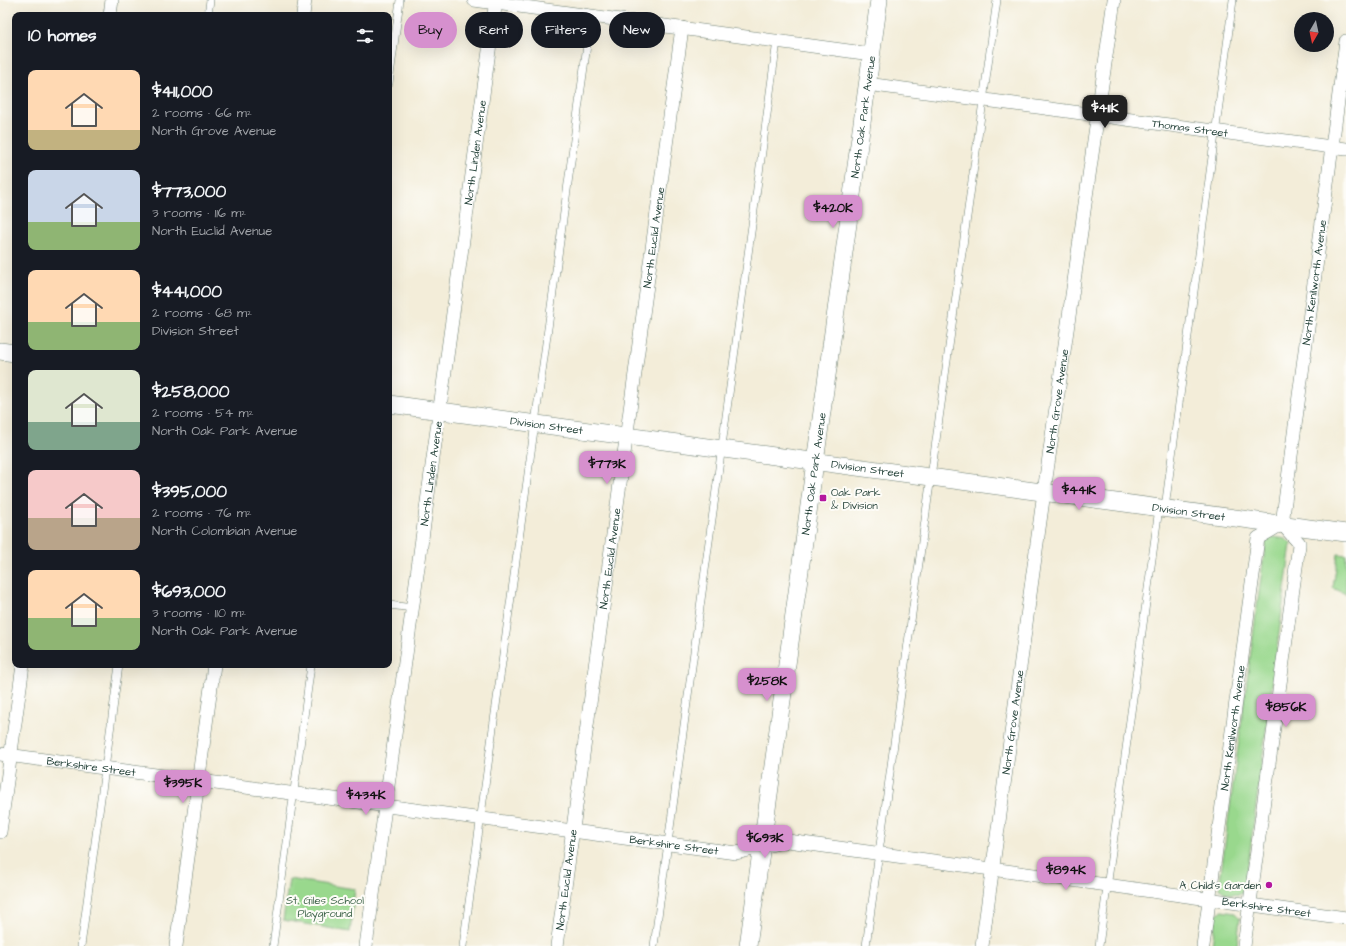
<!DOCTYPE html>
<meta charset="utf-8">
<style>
:root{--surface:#171b24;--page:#20242c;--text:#f1f3f6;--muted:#9ea1a6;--accent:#d690ce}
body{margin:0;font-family:"Architects Daughter",sans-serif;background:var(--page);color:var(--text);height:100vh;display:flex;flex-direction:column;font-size:15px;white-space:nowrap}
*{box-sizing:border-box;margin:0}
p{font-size:13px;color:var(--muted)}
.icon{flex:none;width:22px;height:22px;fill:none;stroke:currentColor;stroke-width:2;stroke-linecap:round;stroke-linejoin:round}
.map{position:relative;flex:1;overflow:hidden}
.sheet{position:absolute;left:12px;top:12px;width:380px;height:656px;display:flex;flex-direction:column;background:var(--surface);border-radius:8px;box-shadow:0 4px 16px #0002}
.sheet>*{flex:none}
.banner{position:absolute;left:404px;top:12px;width:380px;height:36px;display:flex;gap:8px}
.needle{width:26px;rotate:189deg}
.controls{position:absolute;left:1294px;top:12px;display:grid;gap:8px}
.controls a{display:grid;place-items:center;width:40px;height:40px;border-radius:50%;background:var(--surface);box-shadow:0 4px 16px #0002;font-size:20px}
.price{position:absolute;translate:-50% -34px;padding:0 9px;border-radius:8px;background:var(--accent);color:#111;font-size:13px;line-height:26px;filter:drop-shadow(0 1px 2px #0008)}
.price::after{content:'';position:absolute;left:50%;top:24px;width:12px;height:9px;margin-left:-6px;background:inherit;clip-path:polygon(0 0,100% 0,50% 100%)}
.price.active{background:#222;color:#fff}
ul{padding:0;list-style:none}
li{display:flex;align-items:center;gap:12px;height:100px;padding:0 16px}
li span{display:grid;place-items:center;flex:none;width:112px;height:80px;border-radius:8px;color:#555}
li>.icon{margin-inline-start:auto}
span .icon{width:48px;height:48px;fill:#fffc;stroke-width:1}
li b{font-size:17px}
h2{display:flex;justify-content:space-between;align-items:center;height:48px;padding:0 16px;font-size:17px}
.chip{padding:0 14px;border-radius:18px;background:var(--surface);box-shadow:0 4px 16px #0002;font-size:14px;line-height:36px}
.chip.active{background:var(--accent);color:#111}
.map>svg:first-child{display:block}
</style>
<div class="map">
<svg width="1346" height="946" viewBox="0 0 1346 946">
<rect width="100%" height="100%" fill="#fdfcf7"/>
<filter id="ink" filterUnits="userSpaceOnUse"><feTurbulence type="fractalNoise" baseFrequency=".025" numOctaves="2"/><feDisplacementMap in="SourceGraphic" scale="8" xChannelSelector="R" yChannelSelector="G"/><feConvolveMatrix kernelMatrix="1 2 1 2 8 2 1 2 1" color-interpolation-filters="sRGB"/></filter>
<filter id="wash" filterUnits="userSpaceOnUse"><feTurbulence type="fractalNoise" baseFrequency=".012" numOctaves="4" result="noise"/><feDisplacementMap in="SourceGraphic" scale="16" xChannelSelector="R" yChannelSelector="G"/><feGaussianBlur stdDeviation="0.9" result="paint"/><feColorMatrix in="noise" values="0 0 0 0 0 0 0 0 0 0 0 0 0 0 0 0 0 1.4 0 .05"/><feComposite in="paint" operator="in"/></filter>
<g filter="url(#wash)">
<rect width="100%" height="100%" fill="#f3edd9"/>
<path fill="#99d88d" stroke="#5c8a60" d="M1274 537 1286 539 1291 544 1245 888 1243 893C1234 896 1226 895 1219 888L1266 540 1269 538Z
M1338 554 1346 555V594L1333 588Z
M289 879 355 889 350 932 283 920Z
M1222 911 1235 913 1240 918 1237 946H1212L1216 914Z"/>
</g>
<g filter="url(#ink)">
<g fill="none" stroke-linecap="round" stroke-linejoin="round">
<g stroke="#697b6e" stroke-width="8">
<path id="service" d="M208 15 210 0
M389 83 400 0
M1165 508 1233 0
M389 605 413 608
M81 946 119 665
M273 946 311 665
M463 946 591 16
M654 946 777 41
M866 946 997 0
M1099 946 1159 508"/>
</g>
<g stroke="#697b6e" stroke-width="14">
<g id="minor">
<path d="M474 0 871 54"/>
<path d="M110 15 112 0"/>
<path d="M303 15 305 0"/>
<path id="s1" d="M867 84 1346 149"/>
<path id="s2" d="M0 754 736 853 788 841 1346 918"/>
<path d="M0 832 23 665"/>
<path d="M176 946 214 665"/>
<path id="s3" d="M366 946 496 0"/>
<path id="s4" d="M557 946 682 28"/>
<path id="s5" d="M982 946 1044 492 1114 0"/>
<path id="s6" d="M1203 946 1258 538 1282 524"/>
<path id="s7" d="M1244 946 1299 545V543L1282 524 1346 41"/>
</g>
</g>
<g stroke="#697b6e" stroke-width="18">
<g id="tertiary">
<path d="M0 351 15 353"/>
<path id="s8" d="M389 404 1346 533"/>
<path id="s9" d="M748 946 879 0"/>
</g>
</g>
<use href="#service" stroke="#fff" stroke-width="7"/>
<use href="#minor" stroke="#fff" stroke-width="13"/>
<use href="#tertiary" stroke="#fff" stroke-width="17"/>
</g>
</g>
<g fill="#b5179e" stroke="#fdfcf7" stroke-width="1.5">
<rect x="819" y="494" width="8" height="8" rx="2"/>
<circle cx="1269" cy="885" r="4"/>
</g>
<g text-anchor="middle" stroke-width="4" stroke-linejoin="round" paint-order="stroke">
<g font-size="11" fill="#1f3d34" stroke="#fdfcf7">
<text dy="4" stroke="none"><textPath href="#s9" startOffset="837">North Oak Park Avenue</textPath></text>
<text dy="4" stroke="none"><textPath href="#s1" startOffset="326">Thomas Street</textPath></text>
<text dy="4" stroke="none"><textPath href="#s3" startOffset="801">North Linden Avenue</textPath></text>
<text dy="4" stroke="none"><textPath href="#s4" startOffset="715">North Euclid Avenue</textPath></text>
<text dy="4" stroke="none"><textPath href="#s7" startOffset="676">North Kenilworth Avenue</textPath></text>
<text dy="4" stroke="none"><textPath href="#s5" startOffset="550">North Grove Avenue</textPath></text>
<text dy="4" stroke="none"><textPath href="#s8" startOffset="159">Division Street</textPath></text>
<text dy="4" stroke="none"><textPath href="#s8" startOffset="483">Division Street</textPath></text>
<text dy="4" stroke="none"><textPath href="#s3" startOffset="477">North Linden Avenue</textPath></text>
<text dy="4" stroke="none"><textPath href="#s9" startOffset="477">North Oak Park Avenue</textPath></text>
<text dy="4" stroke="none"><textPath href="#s8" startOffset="807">Division Street</textPath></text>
<text dy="4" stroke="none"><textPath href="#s4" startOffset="391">North Euclid Avenue</textPath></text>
<text dy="4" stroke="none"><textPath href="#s5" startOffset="226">North Grove Avenue</textPath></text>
<text dy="4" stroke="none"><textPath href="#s6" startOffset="220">North Kenilworth Avenue</textPath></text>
<text dy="4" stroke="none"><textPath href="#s2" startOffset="92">Berkshire Street</textPath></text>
<text dy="4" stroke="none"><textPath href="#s2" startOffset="680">Berkshire Street</textPath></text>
<text dy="4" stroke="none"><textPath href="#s4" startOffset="67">North Euclid Avenue</textPath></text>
<text dy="4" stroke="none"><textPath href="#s2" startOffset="1279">Berkshire Street</textPath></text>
</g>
<g font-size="11" fill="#1f3d34" stroke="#fdfcf7" text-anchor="start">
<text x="831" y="496">Oak Park<tspan x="831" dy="13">&amp; Division</tspan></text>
<text x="1261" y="889" text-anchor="end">A Child's Garden</text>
</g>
<g font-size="11" fill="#3e644a" stroke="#fdfcf7">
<text x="325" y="904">St. Giles School<tspan x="325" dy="13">Playground</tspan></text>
</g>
</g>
</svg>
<div class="controls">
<a><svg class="needle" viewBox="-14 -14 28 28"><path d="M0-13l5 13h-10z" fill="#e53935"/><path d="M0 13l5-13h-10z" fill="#9ea1a6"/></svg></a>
</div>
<b class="price active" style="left:1105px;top:129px">$411K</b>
<b class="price" style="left:833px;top:229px">$420K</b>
<b class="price" style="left:607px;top:485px">$773K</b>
<b class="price" style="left:1079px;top:511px">$441K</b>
<b class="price" style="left:767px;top:702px">$258K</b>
<b class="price" style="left:1286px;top:728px">$856K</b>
<b class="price" style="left:183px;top:804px">$395K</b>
<b class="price" style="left:366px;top:816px">$434K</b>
<b class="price" style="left:765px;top:859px">$693K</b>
<b class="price" style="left:1066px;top:891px">$894K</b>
<div class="banner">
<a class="chip active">Buy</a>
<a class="chip">Rent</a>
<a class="chip">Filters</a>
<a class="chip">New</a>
</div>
<section class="sheet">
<h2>10 homes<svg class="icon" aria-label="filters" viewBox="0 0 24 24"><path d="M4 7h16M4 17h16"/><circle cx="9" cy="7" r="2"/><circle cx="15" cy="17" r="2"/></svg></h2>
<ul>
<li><span style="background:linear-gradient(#ffd9b3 75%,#c2b280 0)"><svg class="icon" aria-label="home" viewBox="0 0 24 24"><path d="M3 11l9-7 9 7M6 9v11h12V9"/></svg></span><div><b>$411,000</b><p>2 rooms · 66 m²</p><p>North Grove Avenue</p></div></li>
<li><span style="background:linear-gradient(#c9d6e8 65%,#8fb573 0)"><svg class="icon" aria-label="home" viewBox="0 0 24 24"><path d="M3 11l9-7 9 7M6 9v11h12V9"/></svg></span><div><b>$773,000</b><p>3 rooms · 116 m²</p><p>North Euclid Avenue</p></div></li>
<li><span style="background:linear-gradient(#ffd9b3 65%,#8fb573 0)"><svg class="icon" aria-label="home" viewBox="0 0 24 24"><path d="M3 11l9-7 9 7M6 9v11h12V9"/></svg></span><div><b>$441,000</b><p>2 rooms · 68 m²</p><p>Division Street</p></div></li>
<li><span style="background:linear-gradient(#dfe7d0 65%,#7fa58c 0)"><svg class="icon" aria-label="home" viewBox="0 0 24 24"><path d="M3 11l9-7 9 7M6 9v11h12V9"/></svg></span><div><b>$258,000</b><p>2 rooms · 54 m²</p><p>North Oak Park Avenue</p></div></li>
<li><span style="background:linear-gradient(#f6c9c9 60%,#b9a48a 0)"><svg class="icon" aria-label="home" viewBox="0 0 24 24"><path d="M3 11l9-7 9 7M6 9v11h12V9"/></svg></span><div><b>$395,000</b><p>2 rooms · 76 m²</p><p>North Colombian Avenue</p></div></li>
<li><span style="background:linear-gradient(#ffd9b3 60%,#8fb573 0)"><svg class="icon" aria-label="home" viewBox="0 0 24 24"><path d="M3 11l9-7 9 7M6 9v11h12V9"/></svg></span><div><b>$693,000</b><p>3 rooms · 110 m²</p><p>North Oak Park Avenue</p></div></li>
</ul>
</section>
</div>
